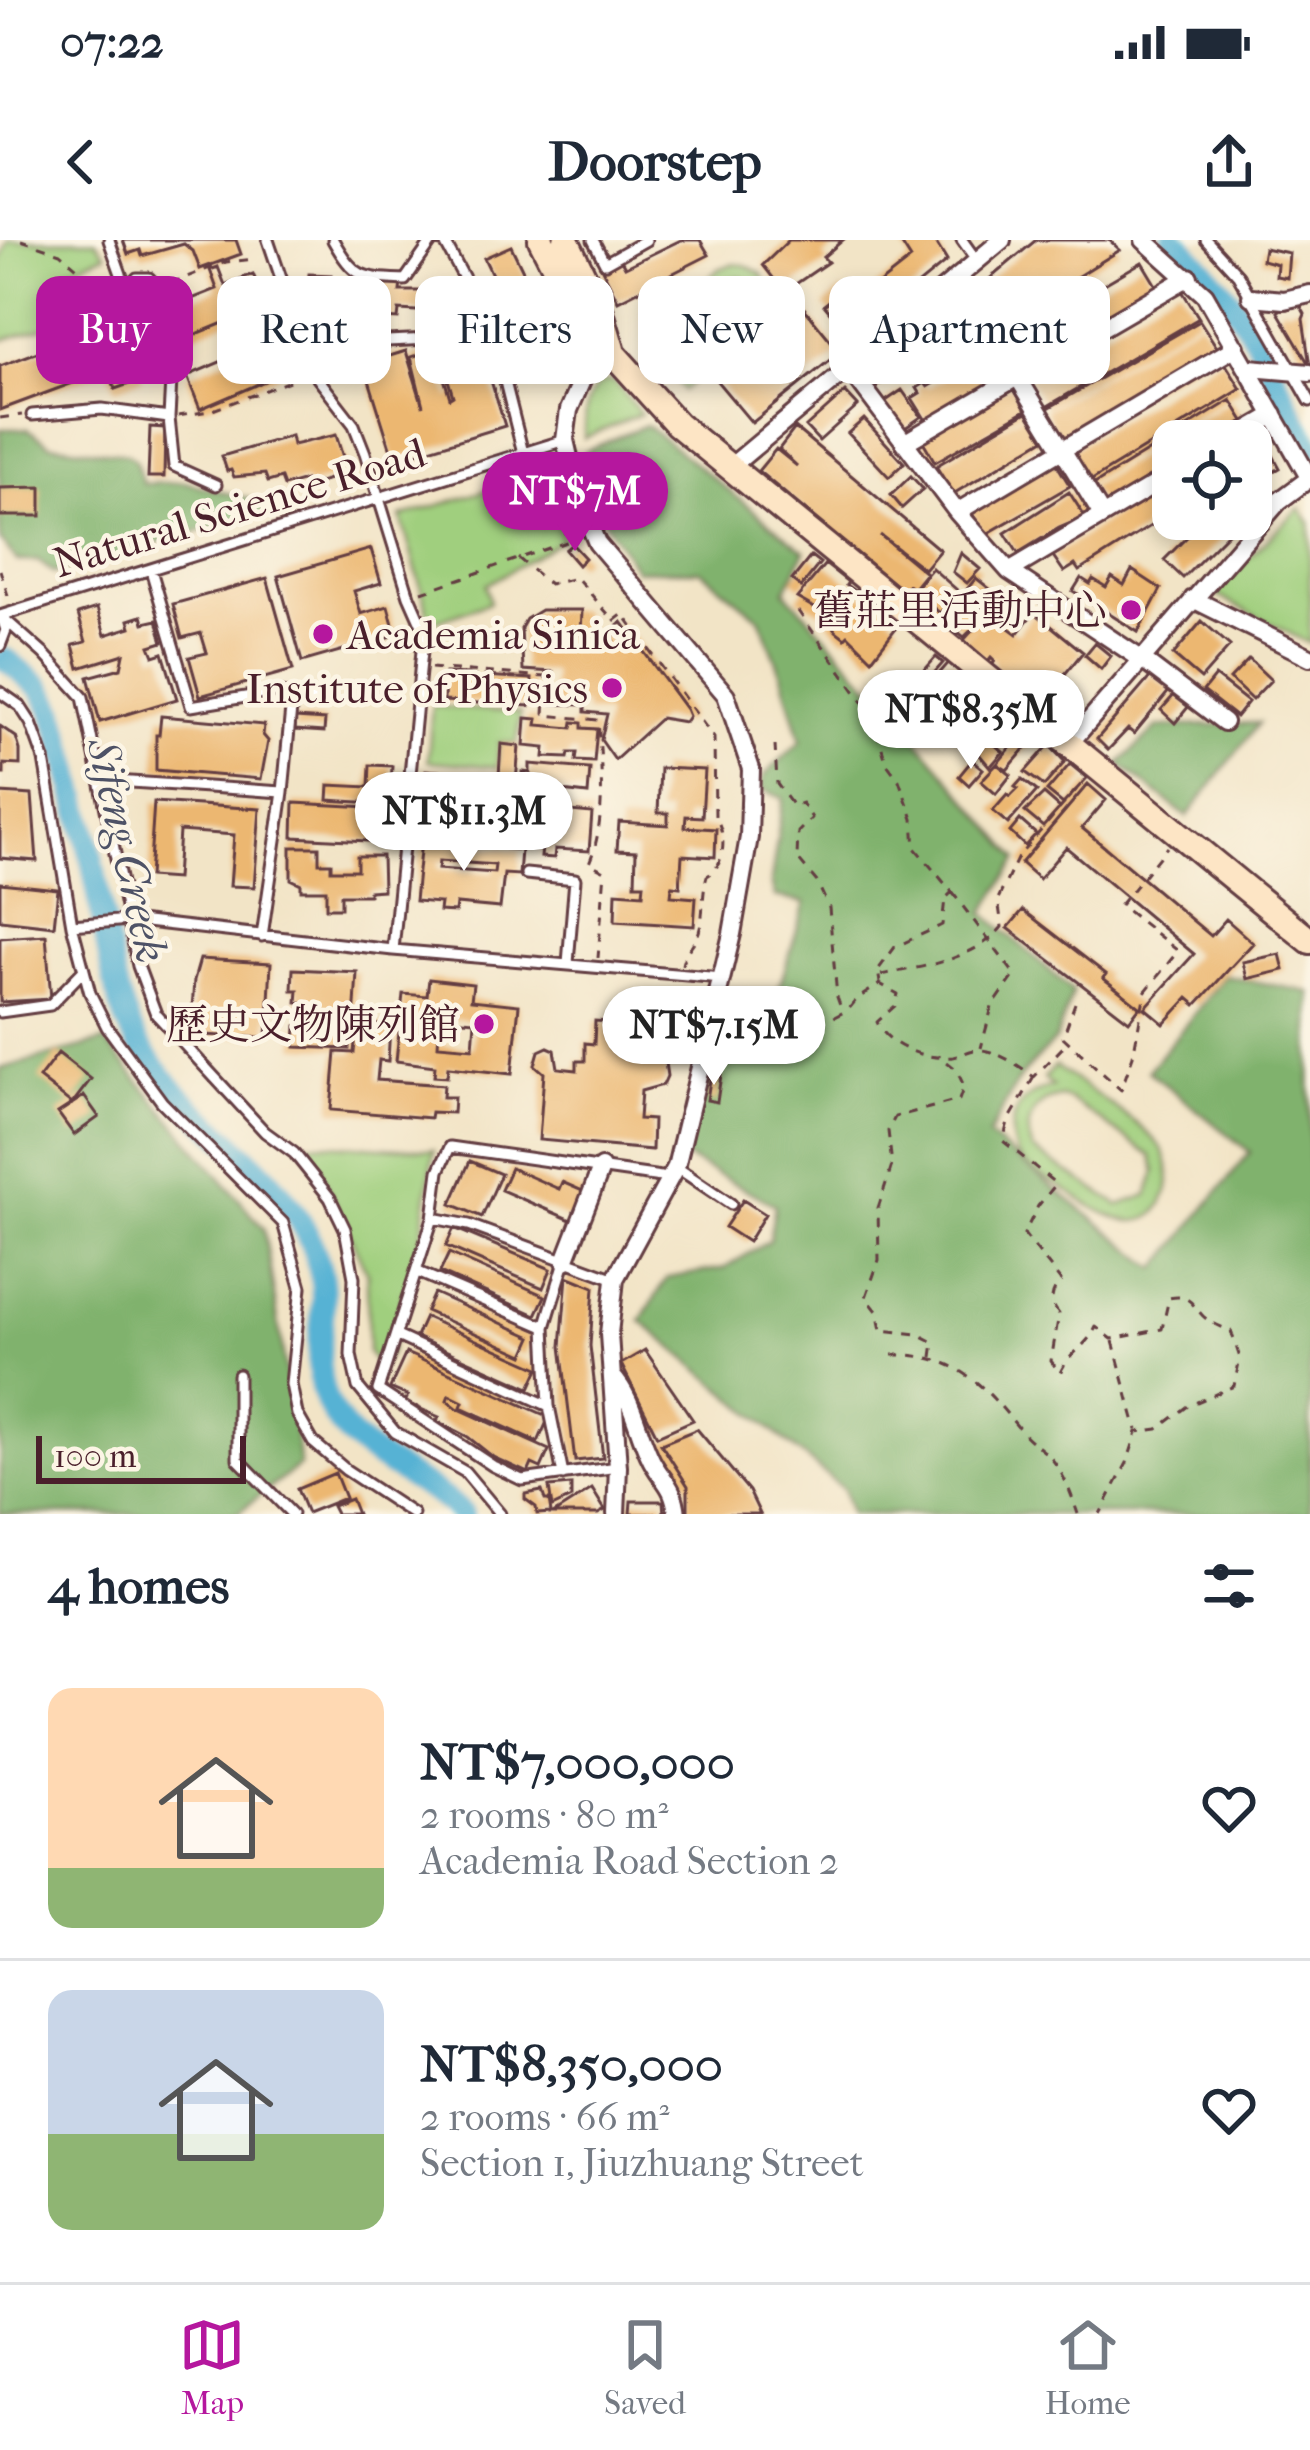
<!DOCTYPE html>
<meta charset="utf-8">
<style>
:root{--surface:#fff;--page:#f2f2f3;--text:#1f2937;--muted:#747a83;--line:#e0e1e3;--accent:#b5179e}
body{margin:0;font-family:"IM FELL French Canon","Noto Serif TC",serif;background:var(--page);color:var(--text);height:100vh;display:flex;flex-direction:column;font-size:45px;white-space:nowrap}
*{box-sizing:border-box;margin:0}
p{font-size:39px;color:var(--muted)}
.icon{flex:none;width:66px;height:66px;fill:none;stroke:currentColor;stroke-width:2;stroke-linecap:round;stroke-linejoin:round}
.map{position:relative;height:1274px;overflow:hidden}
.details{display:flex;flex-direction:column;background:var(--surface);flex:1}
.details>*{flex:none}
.top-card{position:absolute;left:36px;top:36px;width:1239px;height:108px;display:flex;gap:24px}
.tools{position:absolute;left:1152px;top:180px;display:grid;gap:24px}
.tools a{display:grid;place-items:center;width:120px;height:120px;border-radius:24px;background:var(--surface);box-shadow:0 6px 18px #0003;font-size:60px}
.scale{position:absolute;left:36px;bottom:30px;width:210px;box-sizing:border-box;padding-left:12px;border:6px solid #4a1f2b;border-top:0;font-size:33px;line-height:42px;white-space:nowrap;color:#4a1f2b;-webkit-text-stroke:9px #fcf5e5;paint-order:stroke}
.price{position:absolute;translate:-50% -102px;padding:0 27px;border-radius:42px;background:#fff;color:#222;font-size:39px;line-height:78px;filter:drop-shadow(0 3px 6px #0008)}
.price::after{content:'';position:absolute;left:50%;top:72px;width:36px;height:27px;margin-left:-18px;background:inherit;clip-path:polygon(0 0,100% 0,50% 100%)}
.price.selected{background:var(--accent);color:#fff}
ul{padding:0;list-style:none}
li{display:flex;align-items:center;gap:36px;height:300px;padding:0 48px}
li+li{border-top:3px solid var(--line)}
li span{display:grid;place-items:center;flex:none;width:336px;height:240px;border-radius:24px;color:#555}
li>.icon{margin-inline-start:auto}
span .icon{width:144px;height:144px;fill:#fffc;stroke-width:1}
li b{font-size:51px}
h2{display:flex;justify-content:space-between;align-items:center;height:144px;padding:0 48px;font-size:51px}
.pill{padding:0 42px;border-radius:24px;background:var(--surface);box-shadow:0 6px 18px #0003;font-size:42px;line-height:108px}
.pill.selected{background:var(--accent);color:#fff}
.status{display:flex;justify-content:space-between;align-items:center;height:84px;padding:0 60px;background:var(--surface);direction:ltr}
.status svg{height:33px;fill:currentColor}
header{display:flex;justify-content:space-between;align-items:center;height:156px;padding:0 48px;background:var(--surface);font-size:54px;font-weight:700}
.dock{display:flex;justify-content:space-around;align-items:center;height:168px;border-top:3px solid var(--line);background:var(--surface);font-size:33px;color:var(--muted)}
.dock a{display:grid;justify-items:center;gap:6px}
.dock .selected{color:var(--accent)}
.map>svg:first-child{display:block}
</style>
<div class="status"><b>07:22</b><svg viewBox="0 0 49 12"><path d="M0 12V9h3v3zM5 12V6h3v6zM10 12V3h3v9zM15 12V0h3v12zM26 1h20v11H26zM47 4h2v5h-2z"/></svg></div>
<header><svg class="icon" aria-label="back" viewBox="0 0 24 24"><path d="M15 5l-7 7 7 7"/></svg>Doorstep<svg class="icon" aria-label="share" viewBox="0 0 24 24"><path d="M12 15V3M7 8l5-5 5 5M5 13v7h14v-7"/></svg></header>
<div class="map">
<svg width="1310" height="1274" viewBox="0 0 1310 1274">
<rect width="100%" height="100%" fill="#fcf5e5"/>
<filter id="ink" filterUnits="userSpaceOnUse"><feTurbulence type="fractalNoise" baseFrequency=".00833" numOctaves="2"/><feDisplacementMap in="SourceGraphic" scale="24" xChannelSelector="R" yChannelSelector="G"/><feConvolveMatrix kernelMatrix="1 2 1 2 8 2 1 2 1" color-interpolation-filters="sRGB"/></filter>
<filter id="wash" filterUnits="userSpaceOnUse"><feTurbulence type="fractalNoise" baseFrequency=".004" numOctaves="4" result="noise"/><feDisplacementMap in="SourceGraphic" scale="48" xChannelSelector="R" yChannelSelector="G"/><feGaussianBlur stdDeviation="2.7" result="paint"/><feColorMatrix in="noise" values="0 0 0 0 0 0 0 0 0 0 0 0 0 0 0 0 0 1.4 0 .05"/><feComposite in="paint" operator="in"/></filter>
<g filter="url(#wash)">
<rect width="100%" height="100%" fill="#f2e4c6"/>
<path fill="#a0cf7e" stroke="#757754" stroke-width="3" fill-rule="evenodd" d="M8 0H96L106 14 66 30 55 84 0 101V22Z
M732 24 745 25 762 34 773 60 789 49 799 60 683 150 675 139 685 131 671 124 658 108 661 78 719 29ZM740 37 757 50V70C740 91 708 124 680 115L670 94C678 71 717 40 740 37Z
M727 48 747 72 702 109 682 84Z
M605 141 614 142 641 174 584 198C585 177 584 151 605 141Z
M538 234 563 299 486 345 490 362 431 383 401 277Z
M1300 268 1310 283V404L1212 353Z
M432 466 520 473 517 503 499 502 497 527 428 521Z
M1055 826C1083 847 1137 879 1158 904 1168 916 1171 934 1168 948 1152 1011 1093 968 1063 948 1051 940 1034 933 1024 923 1013 913 1010 894 1013 880 1018 861 1035 851 1053 847L1044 839ZM1061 857 1069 859 1151 916 1156 931 1148 955 1119 965 1033 910C1022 884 1033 861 1061 857Z
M308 903 434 910 418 1020 403 1053 390 1114 379 1128 368 1112 367 1033Z"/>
<path fill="#80b26d" stroke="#65684c" stroke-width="3" d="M646 185 805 311 785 351 887 464 1018 619 984 673 1073 751 1056 799 1020 837 988 896 1157 1029 1250 912 1148 831 1225 736 1310 752V1274H850L843 1249 641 1081 667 1038 725 1028 769 1001 775 965 682 916 724 778 778 752 805 663 775 657 771 642 783 558 761 549 764 536 801 501 782 435 760 378 700 330H636L594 264 585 211Z
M0 189H28L50 204 127 214 135 220 143 244 185 242 268 264 262 273 54 333 38 321H17L0 300Z
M1259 483 1187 577 1119 524 1158 487Z
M105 801 264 989 300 1225 236 1274H0V829Z"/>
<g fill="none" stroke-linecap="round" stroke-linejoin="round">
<path stroke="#56b2d4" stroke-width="24" d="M1174 0C1207 31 1242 71 1263 112 1278 144 1291 175 1310 206
M7 420 41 448 54 472C72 537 90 602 101 668 110 716 114 764 140 807 184 878 266 916 304 989 312 1003 320 1025 322 1040 328 1083 308 1126 329 1166 355 1220 423 1235 462 1274"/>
</g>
<g id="blocks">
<path fill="#ecb771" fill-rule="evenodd" d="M123 0H236L241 14 200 29 193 11 184 4 142 16 140 10 128 14Z
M681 0H700L709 15 618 61 602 29 621 20 625 27Z
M789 0H843L823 17 828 22 784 52 763 25Z
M899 0H934L947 21 852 99 824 65 843 50 856 62 911 19Z
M1036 0H1109L1120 10 1001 84 975 51Z
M511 6 551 89 524 101 484 18Z
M1264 8 1289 13 1287 38 1276 36 1277 24 1262 20Z
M1142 22 1157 47 927 182 912 158 920 153 917 148 925 143 928 147Z
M218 27 225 45 253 34 266 66 253 71 279 135 200 169 187 136 246 111 233 79 187 98 174 66 217 49 210 30Z
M309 34 331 35 330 45 369 48V40L401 42 400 51H456L453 87 433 85 434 72 399 70 398 79 366 77 367 65 329 62 328 74 306 73Z
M1179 46 1199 78 1046 167 1028 139Z
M969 62 976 70 955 88 958 91 951 97 955 103 915 136 902 120Z
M116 65 143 139 115 149 108 130 0 170V126L97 90 91 74Z
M1300 65 1305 74 1303 79 1310 126 1278 72 1284 66 1287 69Z
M804 68 840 112 752 183 716 140Z
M1200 81 1218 109 1061 201 1045 170Z
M475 89 505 186 394 220 364 124 406 111 423 166 411 117 435 109 450 158 453 156 436 101Z
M1222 118 1241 149 1087 243 1068 212Z
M885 119 896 133 874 149 863 135Z
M1011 144 1026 170 935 222 920 196Z
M902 150 921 177 902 190 883 163Z
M845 152 858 166 819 201 806 187Z
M1231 160 1244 181 1211 201H1173V225L1103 268 1090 247Z
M1027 172 1044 199 953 254 936 226Z
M864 179 904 223 889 237 848 193Z
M150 187 165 188 164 237H148Z
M795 188 940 310 924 329 880 295 926 333 913 349 908 345 903 351 758 231 776 209 797 226 779 209Z
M336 195 348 233 307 246 305 240 284 246 281 238 268 242 265 234 234 237 231 230 227 231 222 216 291 196 293 205Z
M1263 197 1280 228 1273 232 1255 201Z
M1054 220 1070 246 985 295 970 270Z
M911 236 923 249 902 268 891 255Z
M1173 239V272L1079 331 1075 325 1064 332 1053 316Z
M41 247V276H0V248Z
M1069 252 1085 277 1059 288 1018 313 1005 293Z
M1205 279H1226L1234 287 1183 338 1164 320Z
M572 304 585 318 578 325 565 310Z
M371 309 381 343 354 351 361 374 388 366 396 395 302 422 278 336Z
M961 313 980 329 967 343 953 332Z
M811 316 820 323 801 347 792 340Z
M825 324 848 342 846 345 863 357 866 354 899 384 872 419 848 395 845 398 836 391 829 382 832 378 797 358Z
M932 328 958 351 940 373 931 366 928 370 910 354Z
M1132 330 1161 349 1138 392 1073 351 1081 338 1090 344 1093 339 1106 347 1112 337 1124 345Z
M267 338 293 430 200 456 189 417 207 413 201 393 182 398 173 364Z
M976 338 995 353 982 368 1017 394 1034 372 1083 412 1060 440 1074 451 1054 475 992 425 995 421 991 417 988 421 964 400 980 382 964 397 958 392 962 388 943 372 954 359 974 375 980 367 963 354Z
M1009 353 1018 361 1005 376 996 368Z
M97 368 105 395 131 387 129 380 142 376 144 383 157 380 163 402 150 406 154 416 163 413 177 459 100 482 88 437 121 428 124 414 79 428 73 405 86 402 78 374Z
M541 370H582L581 395 608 396V407H613L614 389 622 382 686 469 689 476 685 482 661 478 615 520 601 500 607 474 585 472V465L552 464 553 432 523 430 521 388 526 379Z
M1202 381 1230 406 1201 439 1173 415Z
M1095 403 1111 416 1101 429 1085 415Z
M936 417 943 423 915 455 908 449Z
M1249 419 1271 440 1252 460 1230 439Z
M951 420 1037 495 1007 530 997 524 1017 500 1011 495 1006 500 1000 494 993 503 1003 512 990 527 973 507 980 499 945 468 940 474 919 457Z
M445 433 468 434 475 436V442L484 443 485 436 532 439 530 466 444 461Z
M1152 435 1170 450 1134 494 1128 489 1108 510 1097 499Z
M1215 436 1248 462 1236 477 1203 451Z
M1175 454 1189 466 1175 483 1161 470Z
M161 476 264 485 263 495 268 501 261 539 156 530V495H159Z
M295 478 325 480 324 492 295 490Z
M526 478 538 479 537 485 572 488 573 482 582 483V488L597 489 594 522 576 521 577 513H569L568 518 544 517 545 508 524 506Z
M0 486 16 497 20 510V525L4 524V534H0Z
M501 504 519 506 514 567 424 560 426 530 499 536Z
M1049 505 1065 522 1044 546 1025 532Z
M972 520 983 529 969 545 959 536Z
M530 524 590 529 588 554 561 551 559 570 592 573 589 611 555 609 554 618 541 617 542 607 518 605 521 568 550 571 552 550 522 545 523 532 530 533Z
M997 524 1011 535 996 554 981 541Z
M1070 524 1087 538 1063 564 1047 551Z
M370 525 392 526 390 564 328 560 329 545 369 547Z
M660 528 705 530 702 577 686 576 685 587 716 589 715 617 682 615 680 647 672 646 671 656 696 658 694 686 615 681 616 652 643 654 644 644H635L636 611 617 610 619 582 668 585V573H658Z
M1022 539 1037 551 1008 584 993 571 1007 555 1010 557 1018 549 1015 547Z
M1088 544 1106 560 1082 588 1211 696 1226 679 1253 703 1196 765 1188 758 1164 784 1145 768 1194 714 1066 607 1039 639 1021 623Z
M0 553 32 555 37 621 0 618Z
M1044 554 1060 568 1043 587 1025 572Z
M154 562 260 569 254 647 230 646 234 595 179 591 176 639 149 637Z
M294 563 388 568 386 602 293 597Z
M1020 580 1036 594 1025 606 1010 592Z
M421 601 521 610 519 635 504 634 500 668 456 664 455 672 439 671 440 663 415 661ZM439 621 495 625 494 633 438 629Z
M291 607H319V623H331V630H357V616H382L383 650 369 651V655H341V668H326V650H301V644L291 639Z
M0 643 58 649 54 686 0 680Z
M1023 670 1106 734 1103 738 1140 767 1129 781 1008 688Z
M46 695 51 759 0 762V698Z
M1280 714 1284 730 1247 739 1243 722Z
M200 719 271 723 267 798 203 795 204 787 191 786 194 740Z
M293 729 357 732 354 782 350 781 349 809 295 807 296 786 308 787 309 764 297 763 298 750H292Z
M429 739 473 744 471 760 519 765 512 834 448 827 447 837 434 836 435 826 396 821 403 754 427 756ZM440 778 475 781 473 808 438 805Z
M632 769 642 770 650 778 680 779 678 803 660 802 659 817 665 823 667 836 663 845 641 851 639 879 653 880 652 910 539 900 544 833 535 825 539 811 548 807 555 810 558 828 577 830V821H585V803L594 804 595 781 609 782 608 792H615L616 780 621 773Z
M357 783 390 786 388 821 379 820 377 840 444 845 443 857H454L453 873 431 872 430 878 331 870 336 812 354 813Z
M58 813 91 839 72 864 39 838Z
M711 833 721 835 717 862 707 860Z
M84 856 99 877 74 895 58 873Z
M470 921 501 934 482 977 451 964Z
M511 928 559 949 562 942 585 952 573 981 501 950Z
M743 960 765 974 748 1002 725 987Z
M454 988 551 1029 543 1048 446 1006Z
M449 1013 545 1056 536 1075 440 1032Z
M567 1036 594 1047 590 1106 603 1218 575 1221 561 1106Z
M434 1053 532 1097 524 1115 426 1071Z
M425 1077 539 1128 530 1148 416 1097Z
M645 1110 693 1180 657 1196 621 1124Z
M406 1113 549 1177 538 1202 461 1167 463 1162 449 1155 447 1160 457 1168 549 1210 541 1228 532 1224 528 1233 493 1217 468 1197 437 1181 439 1177 405 1162 408 1156 390 1148Z
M697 1189 749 1251 760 1274H688V1246L661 1204Z
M335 1233 345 1258 307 1273 297 1249Z
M571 1245V1258L552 1267 549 1247Z
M592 1249 605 1270 598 1274H553Z
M542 1251 545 1260H549L551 1273 537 1274 536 1267 525 1259V1254Z
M351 1259 357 1274H336L332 1266Z
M631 1261H663L664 1274H630Z"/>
</g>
</g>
<g filter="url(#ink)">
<use href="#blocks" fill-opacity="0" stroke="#633d42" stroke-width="3"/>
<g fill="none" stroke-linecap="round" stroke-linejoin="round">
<g stroke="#633d42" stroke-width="15">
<path id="lane" d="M109 0 133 68 151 71 160 63 161 51 149 38H137L127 49
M268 0 313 132 354 185 365 213 409 356 424 390 393 710
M333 0C355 39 362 38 405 40L433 0
M432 0 444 1 492 90 523 213
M593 0 605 23 646 0
M962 0 977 21
M1206 0 1238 35 1310 161
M151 71 172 120 169 178 174 226 216 245
M302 105 430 99 486 80
M32 175 102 169 169 178
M151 330 191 466 276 452 320 461
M0 376 565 200
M1 376 44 414 83 457 138 726 156 774 265 892 294 913 330 958 345 989 354 1038 351 1115 358 1147 395 1192 465 1232 500 1274
M0 406 6 390 3 381
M0 452 20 466 31 483 44 519 72 685 90 753 107 787 162 862 283 983 301 1047 291 1144 297 1174 313 1202 346 1230 413 1274
M100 540 283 552
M526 634 575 639 568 723
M72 685 129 680 393 710 722 738
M262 696 283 552 292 458
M0 772 50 765 83 731
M676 927 731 964
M433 978 378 1150 493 1226 522 1240 618 1227
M418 1032 545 1087
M615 1039 469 985 433 978 439 931 450 907 668 938
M397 1096 549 1166
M238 1135V1219L292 1274
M563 1235 549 1166 545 1087 565 1021"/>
</g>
<g stroke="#633d42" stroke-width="22">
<path id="street" d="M1144 0 1205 55 1310 239
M1251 57 1284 60 1310 54
M613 112 585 133 569 170 565 200 579 260 597 303 726 455 751 529 749 597 732 694 676 927 615 1039 609 1094 618 1227 616 1274
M848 127 957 272 1009 331 1141 419 1224 482
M1250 128 1310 133
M1017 136 1102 275
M1229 201 1274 175
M904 203 1189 37
M728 229 1002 0
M957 272 1236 107
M1009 331 1173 234
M1193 359 1310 417
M1069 504 1279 261 1310 238
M565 1021 601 928
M612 1136C633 1159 636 1187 649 1215 660 1241 674 1242 677 1274"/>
</g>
<g stroke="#633d42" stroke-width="30">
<path id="secondary" d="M541 0 581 78 677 184 1310 701
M566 0 601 72 612 109"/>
</g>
<path stroke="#633d42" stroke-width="3" stroke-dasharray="9 9" stroke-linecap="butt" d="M21 0 60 13 77 28 82 63
M171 43 226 22 255 19
M178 176 210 171 300 137
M0 178 22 175
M518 318 549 344 577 338 614 381 623 374 714 498 715 577C727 593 726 626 707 636 702 653 704 671 700 688 697 703 685 709 682 725
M0 330 10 362
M422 352 569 301 538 220
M798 371 871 473 887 524 899 540 913 579 915 608 952 652 945 659 942 685 895 707 878 730 880 743
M431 428 546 437 544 475 598 480C601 524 607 582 589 623L605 631 598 718
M775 505 777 544 793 566 802 563 812 578 798 592 797 618 817 642 829 668 837 757 842 771
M952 652 1015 735 992 767 981 808
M881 735C921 727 975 720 1002 687L998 659 1018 617 1083 542
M751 753 746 773C758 786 773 788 783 803L848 770 857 759 880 744 898 754 895 766 877 782C888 807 925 820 953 817 965 815 969 808 982 810 999 812 1020 826 1034 837L1068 802
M1075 763 1063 797 1121 850 1133 816 1145 752 1178 711 1120 665 1167 607
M1034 837 1008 882 1003 901 1056 944 1038 966 1024 994 1061 1041C1051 1053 1048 1061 1059 1074L1051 1121 1060 1133C1069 1112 1086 1108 1096 1087L1112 1099 1162 1089 1169 1058C1189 1054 1191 1063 1203 1076 1210 1083 1222 1087 1231 1091L1240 1118 1234 1146 1188 1166 1158 1189 1137 1192 1127 1223 1100 1274
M1113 1101 1137 1190
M892 1115C956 1113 983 1144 1021 1191 1029 1201 1040 1207 1049 1216 1064 1232 1071 1254 1078 1274
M932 1117 934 1102 918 1094 881 1090 877 1071 866 1057 879 1020 878 968 892 925 888 891 895 877 959 860 964 846 956 829 938 815"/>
<use href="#lane" stroke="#fff" stroke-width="9"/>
<use href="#street" stroke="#fff" stroke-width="16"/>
<use href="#secondary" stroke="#fde5c5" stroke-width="24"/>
</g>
</g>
<g fill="#b5179e" stroke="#fcf5e5" stroke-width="4.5">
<circle cx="1131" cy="370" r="12"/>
<circle cx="323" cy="394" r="12"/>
<circle cx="612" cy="448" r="12"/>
<circle cx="484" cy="784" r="12"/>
</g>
<g text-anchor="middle" stroke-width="9" stroke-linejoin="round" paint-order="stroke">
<g font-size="42" fill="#4a1f2b" stroke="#fcf5e5">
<text transform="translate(239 267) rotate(-17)" y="15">Natural Science Road</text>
</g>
<g font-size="42" fill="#4a1f2b" stroke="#fcf5e5" text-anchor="end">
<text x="1107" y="385">舊莊里活動中心</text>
<text x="347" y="409" text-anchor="start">Academia Sinica</text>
<text x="588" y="463">Institute of Physics</text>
<text x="460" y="799">歷史文物陳列館</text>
</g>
<g font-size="45" font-style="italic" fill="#4e5266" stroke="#fcf5e5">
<text transform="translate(128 610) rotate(77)" y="16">Sifeng Creek</text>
</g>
</g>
</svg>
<div class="tools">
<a><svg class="icon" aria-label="locate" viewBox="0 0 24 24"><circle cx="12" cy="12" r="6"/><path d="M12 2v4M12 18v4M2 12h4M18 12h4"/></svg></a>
</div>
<div class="scale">100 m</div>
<b class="price selected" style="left:575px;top:314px">NT$7M</b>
<b class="price" style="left:971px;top:532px">NT$8.35M</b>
<b class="price" style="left:464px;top:634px">NT$11.3M</b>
<b class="price" style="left:714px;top:848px">NT$7.15M</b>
<div class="top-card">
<a class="pill selected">Buy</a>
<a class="pill">Rent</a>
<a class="pill">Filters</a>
<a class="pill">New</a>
<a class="pill">Apartment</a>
</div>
</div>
<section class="details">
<h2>4 homes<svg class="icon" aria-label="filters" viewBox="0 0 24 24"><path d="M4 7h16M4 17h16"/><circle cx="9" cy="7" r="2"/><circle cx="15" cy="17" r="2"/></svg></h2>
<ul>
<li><span style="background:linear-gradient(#ffd9b3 75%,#8fb573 0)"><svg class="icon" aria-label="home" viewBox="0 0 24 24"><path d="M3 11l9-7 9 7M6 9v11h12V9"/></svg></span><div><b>NT$7,000,000</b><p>2 rooms · 80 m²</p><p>Academia Road Section 2</p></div><svg class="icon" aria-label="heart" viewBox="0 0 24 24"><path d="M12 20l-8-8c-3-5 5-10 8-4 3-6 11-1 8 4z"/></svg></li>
<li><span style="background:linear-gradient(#c9d6e8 60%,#8fb573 0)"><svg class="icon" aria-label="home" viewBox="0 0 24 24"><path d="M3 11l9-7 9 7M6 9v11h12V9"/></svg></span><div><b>NT$8,350,000</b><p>2 rooms · 66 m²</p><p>Section 1, Jiuzhuang Street</p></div><svg class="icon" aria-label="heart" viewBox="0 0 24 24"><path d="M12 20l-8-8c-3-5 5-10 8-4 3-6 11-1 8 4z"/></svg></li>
</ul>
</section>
<nav class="dock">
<a class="selected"><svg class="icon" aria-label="map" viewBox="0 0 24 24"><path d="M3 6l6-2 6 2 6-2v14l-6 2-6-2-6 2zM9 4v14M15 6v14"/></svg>Map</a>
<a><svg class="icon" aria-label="saved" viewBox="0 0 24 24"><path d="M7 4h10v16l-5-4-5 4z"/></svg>Saved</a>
<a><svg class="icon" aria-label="home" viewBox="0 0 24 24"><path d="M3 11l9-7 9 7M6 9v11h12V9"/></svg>Home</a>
</nav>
